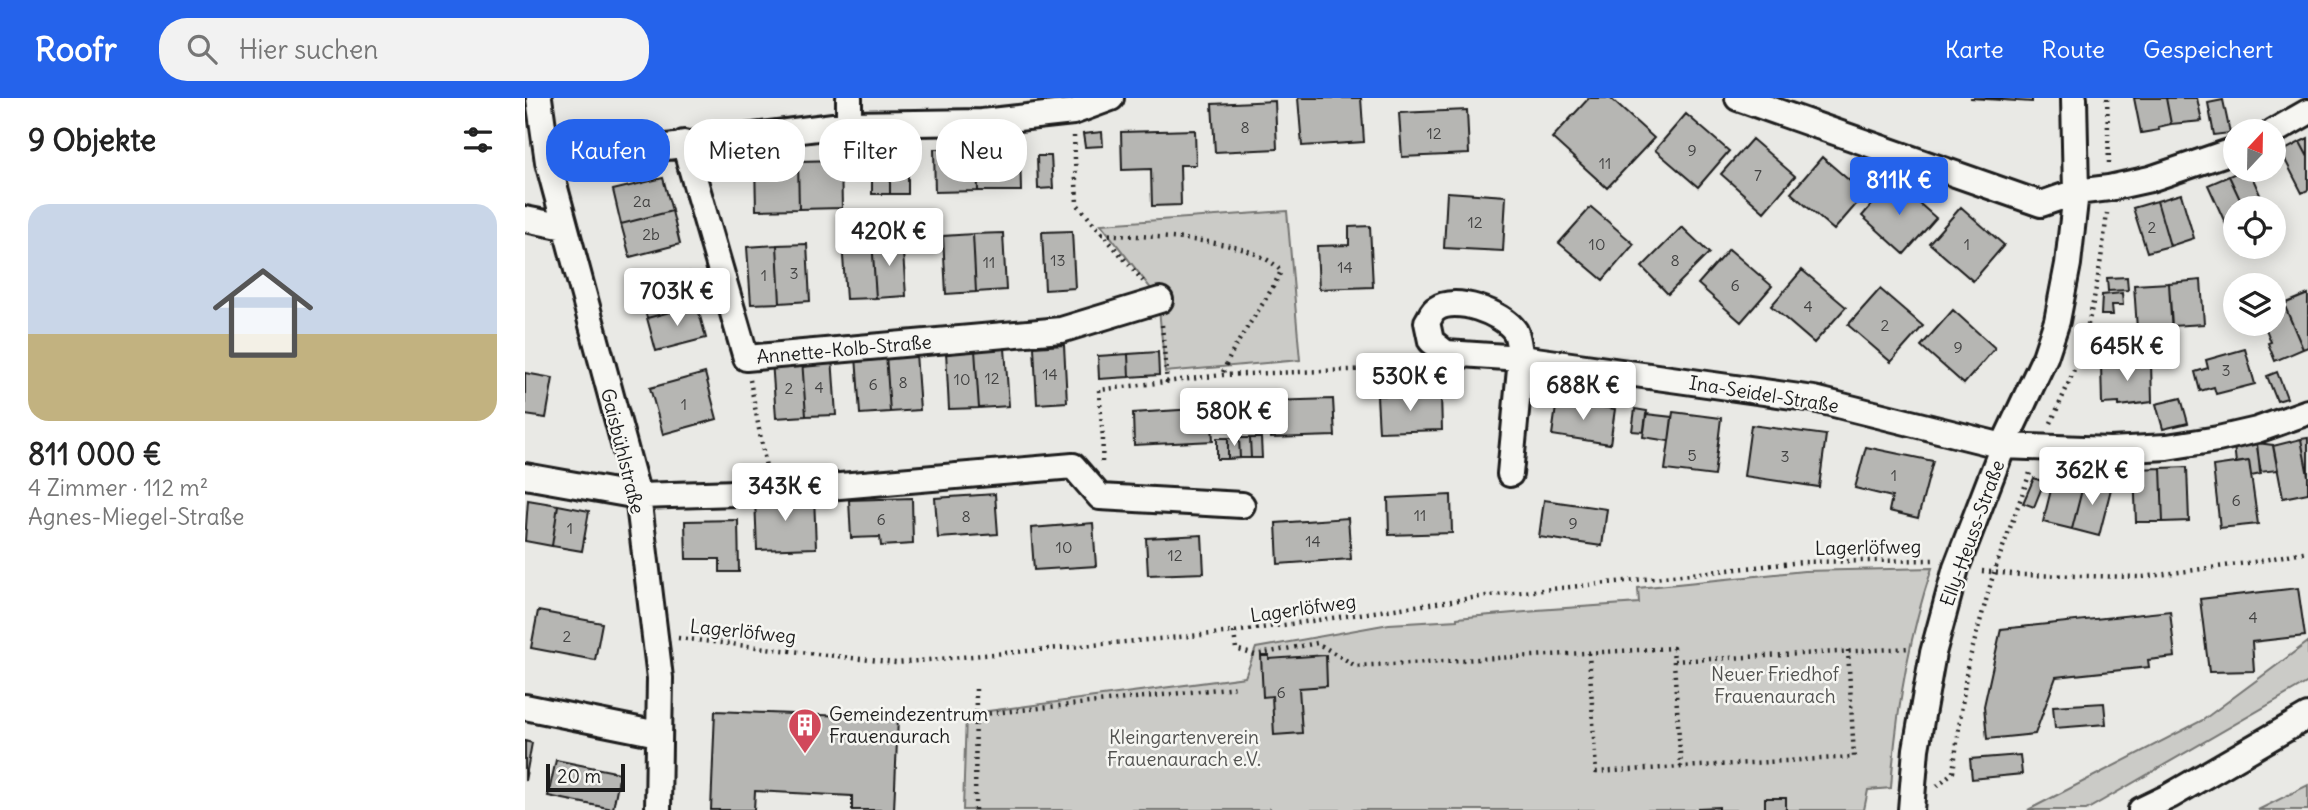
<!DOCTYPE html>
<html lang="de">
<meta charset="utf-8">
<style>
:root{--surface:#fff;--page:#f2f2f2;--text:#222;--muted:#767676;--line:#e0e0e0;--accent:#2563eb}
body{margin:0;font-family:Delius,sans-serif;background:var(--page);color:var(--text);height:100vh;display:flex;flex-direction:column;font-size:26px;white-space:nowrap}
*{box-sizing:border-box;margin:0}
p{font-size:23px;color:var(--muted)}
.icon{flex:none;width:38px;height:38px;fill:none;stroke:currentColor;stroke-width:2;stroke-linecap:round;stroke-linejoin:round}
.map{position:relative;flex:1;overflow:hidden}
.drawer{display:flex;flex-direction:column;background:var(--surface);width:525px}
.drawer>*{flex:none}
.hud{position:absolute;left:21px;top:21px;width:665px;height:63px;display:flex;gap:14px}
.needle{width:46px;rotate:22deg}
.buttons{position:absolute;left:1698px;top:21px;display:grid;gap:14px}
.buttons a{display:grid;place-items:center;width:63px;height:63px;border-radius:50%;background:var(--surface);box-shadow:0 4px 18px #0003;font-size:35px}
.scale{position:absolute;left:21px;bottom:18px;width:79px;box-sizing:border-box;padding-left:7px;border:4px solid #1c1c1c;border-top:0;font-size:19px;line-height:24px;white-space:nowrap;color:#1c1c1c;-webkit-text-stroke:5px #f6f6f2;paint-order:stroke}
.price{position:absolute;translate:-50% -60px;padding:0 16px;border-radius:7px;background:#fff;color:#222;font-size:23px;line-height:46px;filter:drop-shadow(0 2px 4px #0008)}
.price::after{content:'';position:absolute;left:50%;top:42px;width:21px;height:16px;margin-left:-10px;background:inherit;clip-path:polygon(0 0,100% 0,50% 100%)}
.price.active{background:var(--accent);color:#fff}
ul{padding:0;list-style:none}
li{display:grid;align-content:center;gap:14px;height:371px;padding:0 28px}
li+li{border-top:2px solid var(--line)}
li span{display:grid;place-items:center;height:217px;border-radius:21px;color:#555}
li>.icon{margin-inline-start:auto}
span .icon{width:126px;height:126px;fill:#fffc;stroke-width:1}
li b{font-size:30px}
h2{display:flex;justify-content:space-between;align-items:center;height:84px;padding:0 28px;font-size:30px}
.pill{padding:0 24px;border-radius:28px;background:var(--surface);box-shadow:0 4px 18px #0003;font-size:24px;line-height:63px}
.pill.active{background:var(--accent);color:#fff}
header{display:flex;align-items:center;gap:42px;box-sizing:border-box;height:98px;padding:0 35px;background:var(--accent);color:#fff}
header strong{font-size:33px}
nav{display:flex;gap:38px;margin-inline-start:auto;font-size:24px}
.search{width:490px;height:63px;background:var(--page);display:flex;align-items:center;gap:18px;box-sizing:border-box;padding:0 24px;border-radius:28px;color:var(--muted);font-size:26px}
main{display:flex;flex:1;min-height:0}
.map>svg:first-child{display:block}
</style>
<header>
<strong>Roofr</strong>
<div class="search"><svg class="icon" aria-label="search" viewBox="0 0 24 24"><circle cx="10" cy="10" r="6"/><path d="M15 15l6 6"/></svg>Hier suchen</div>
<nav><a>Karte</a><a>Route</a><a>Gespeichert</a></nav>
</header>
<main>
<section class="drawer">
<h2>9 Objekte<svg class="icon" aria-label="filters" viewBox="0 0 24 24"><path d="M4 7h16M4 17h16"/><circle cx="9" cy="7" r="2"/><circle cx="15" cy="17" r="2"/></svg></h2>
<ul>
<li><span style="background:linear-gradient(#c9d6e8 60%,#c2b280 0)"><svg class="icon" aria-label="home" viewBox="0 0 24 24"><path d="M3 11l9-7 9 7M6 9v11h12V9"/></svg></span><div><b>811 000 €</b><p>4 Zimmer · 112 m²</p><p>Agnes-Miegel-Straße</p></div></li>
</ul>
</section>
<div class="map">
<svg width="1783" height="712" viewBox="0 0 1783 712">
<rect width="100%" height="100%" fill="#e9e9e5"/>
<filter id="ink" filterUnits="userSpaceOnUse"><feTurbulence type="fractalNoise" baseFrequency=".0143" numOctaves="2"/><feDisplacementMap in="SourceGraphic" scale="14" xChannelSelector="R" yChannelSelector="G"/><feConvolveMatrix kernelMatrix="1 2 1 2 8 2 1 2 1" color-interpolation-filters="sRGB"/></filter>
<g filter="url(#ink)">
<path fill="#cbcbc7" stroke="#747472" stroke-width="2" d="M762 113 775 262 640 274 633 200 576 126Z
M1407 470C1383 542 1371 614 1366 690L1343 692 1339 712H438L441 616 720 579 731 550 864 526 932 522V520L1012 513V512L1114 505 1113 490 1279 473Z
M1783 544V584L1561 712H1503L1678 622Z
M1783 687V712H1733Z"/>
<path fill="#b6b6b3" stroke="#1c1c1c" stroke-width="2" d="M773 0H836L839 44 777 48Z
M1064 0H1085L1129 40 1082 90 1027 40Z
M1445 0H1507V4Z
M1609 0H1641L1646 26 1633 29 1634 32 1616 35Z
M1641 0H1672L1677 23 1646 26Z
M1698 2 1705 35 1689 37 1683 5Z
M750 3 752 51 690 54 687 6Z
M942 12 944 56 877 59 874 15Z
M1161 16 1204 53 1173 89 1130 52Z
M670 32 671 67H655L656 107 627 108 626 71 597 72 596 34Z
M577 34 578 48 560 49 558 36Z
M1783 40V59L1775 44Z
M1227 41 1270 78 1239 114 1196 76Z
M1775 44 1783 59V92L1777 95 1756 54Z
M495 50 496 93H453L452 51Z
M409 51H452L453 93 410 94Z
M512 58H526L528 90 513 91Z
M1297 59 1340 96 1309 132 1266 95Z
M316 62 317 110 274 111 273 63Z
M273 63 274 111 231 112 230 64Z
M347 63H365V96H347Z
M365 63H383V96H365Z
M1718 72H1724L1741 110H1719L1704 78Z
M1704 78 1719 110H1710V126L1702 129 1683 87Z
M138 80 147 113 96 126 88 92Z
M1368 82 1411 120 1379 156 1337 118Z
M922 94 981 98 978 153 919 150Z
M1656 96 1669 140 1645 148 1632 103Z
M1632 103 1645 148 1622 154 1608 110Z
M1066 109 1109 146 1078 182 1034 145Z
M1436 109 1479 147 1448 183 1404 145Z
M147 113 155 146 105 159 96 126Z
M845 128 848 189 794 191 792 148 824 147V129Z
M1157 129 1184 155 1143 196 1117 169Z
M547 133 550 190 520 192 517 134Z
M478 135 481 192 451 194 448 136Z
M448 136 451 194 421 196 418 138Z
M377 140 381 198 351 200 347 142Z
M347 142 351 200 321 201 317 144Z
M282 146 285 203 255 205 252 147Z
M252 147 255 205 226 206 222 149Z
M1204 151 1247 188 1216 224 1173 186Z
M1277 172 1321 209 1289 245 1246 208Z
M164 174 172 207 122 220 113 187Z
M1602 179 1603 192 1583 193 1582 180Z
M1676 182 1679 226 1647 228 1644 185Z
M1644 185 1647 238 1629 239 1628 230 1612 231 1609 187Z
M1355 191 1398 228 1366 264 1323 227Z
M1597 195 1598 207H1587L1588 217H1576L1577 197Z
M1783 196V249L1778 251 1759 206Z
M1759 206 1778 251 1750 263 1743 245 1746 244 1739 226H1748V210Z
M172 207 181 240 131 253 122 220Z
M1428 212 1470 250 1439 286 1396 248Z
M539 247 542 304 512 306 509 249Z
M480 250 484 308 454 310 450 252Z
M1720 251 1730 286 1691 296 1689 289 1675 293 1670 274 1683 270 1681 262Z
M450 252 454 310 424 311 421 253Z
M633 254 634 277 604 279 603 256Z
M391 255 395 312 365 314 361 256Z
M361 256 365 314 335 316 331 258Z
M603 256 604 279 574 281 573 258Z
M307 259 311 317 281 318 277 261Z
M277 261 281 318 251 320 247 262Z
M1611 262V265L1626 264 1627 304 1594 308V305L1577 306 1576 266Z
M1752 274 1762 300 1752 303 1742 278Z
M0 275 28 280 21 320 0 317Z
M180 275 192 321 138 336 125 290Z
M916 295 917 332 854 334 852 298Z
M1656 300 1663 325 1638 331 1631 306Z
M808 301 810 338 746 340 745 303Z
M1032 302 1090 311 1085 346 1027 337Z
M686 310 688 343 609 347 608 315Z
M1110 311 1122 313 1119 334 1107 333Z
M1148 314 1196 320 1189 378 1140 372Z
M1121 316 1147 319 1144 343 1118 339Z
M1226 327 1301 337 1294 389 1219 378Z
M692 340H703V361H692Z
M703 340H714L715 360 703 361Z
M714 340H725L726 360H715Z
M725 340H736L737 360H726Z
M1783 340V378L1776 341Z
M1776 341 1783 378V395L1758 400 1748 348Z
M1731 342 1736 376 1726 378 1724 363 1711 365 1709 347Z
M1732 345 1748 347 1753 372 1735 374Z
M1341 349 1408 363 1393 420 1364 413 1367 399 1330 390Z
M1724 363 1733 426 1695 430 1688 368Z
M1608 364 1609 384 1586 385 1585 365Z
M1662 369 1664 423 1638 424 1636 370Z
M1636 370 1638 424H1611L1609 371Z
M1531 372 1560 380 1547 431 1518 424Z
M1509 380 1519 384 1509 409 1498 405Z
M1560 380 1587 387 1574 438 1547 431Z
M470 396 473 436 413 440 410 400Z
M926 397 927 435 864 437 863 400Z
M289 398 291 450 232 452 230 400Z
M387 400 388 446 356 448 355 439 326 440 324 402Z
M3 402 33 407 27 448 0 443Z
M1019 402 1082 411 1077 448 1014 439Z
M33 407 64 413 57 453 27 448Z
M823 420 826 461 753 466 751 425Z
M213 422 214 474H195V461H161L160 423Z
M568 425 571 468 509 472 506 430Z
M677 437 679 475 623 477 621 440Z
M1773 490 1780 538 1727 544 1729 573 1684 574 1675 501Z
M13 513 77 525 70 562 6 550Z
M1645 513 1650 559 1623 562 1624 569 1531 579 1510 636 1462 641 1459 608 1476 531Z
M801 557 802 588 774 590 777 635 749 637 747 598 738 599 736 558H744V561Z
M1579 605 1581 626 1530 630 1528 608Z
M190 613 373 620 369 712H327V698L230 693 229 712H186Z
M0 643 7 645 0 683Z
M1495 657 1497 676 1447 681 1445 661Z
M31 662 95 675 88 711 23 698Z
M1240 700H1261V712H1240Z
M1194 709V712H1173V710Z"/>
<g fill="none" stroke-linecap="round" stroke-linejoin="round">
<g stroke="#1c1c1c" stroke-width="30">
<path id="minor" d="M14 0 23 64 113 398 135 580 133 712
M324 0V26
M1213 0 1516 106 1551 94 1584 90 1625 81 1710 52
M1748 34 1783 14
M159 45 221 260 536 232 635 202
M23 64 324 26 457 24 548 14 586 0
M0 121 40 129
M985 376 996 260 921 255 906 243 902 224C905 220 907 213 911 211 930 197 978 215 990 233 994 240 994 253 996 260L1289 301 1478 348 1585 352 1642 349 1693 341 1732 332 1783 314
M0 378 113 398 245 394 548 368 575 399 717 407
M0 609 133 636
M1386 712 1391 651 1408 555 1431 470 1478 348 1520 259 1532 223 1543 166 1551 94 1549 0
M1616 712 1645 698 1783 618"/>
</g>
<path stroke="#1c1c1c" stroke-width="4.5" stroke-dasharray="2 5" stroke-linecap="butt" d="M1582 0 1584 65
M549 38 552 106 618 183
M577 136C624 140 725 137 756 173 739 210 711 239 697 277
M637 227 642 285
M225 282 241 369
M1526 325C1535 304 1546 282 1553 260 1569 213 1576 165 1582 115
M577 364 578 341 574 292 697 277 849 271 890 262
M1457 473 1496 477 1618 479 1729 464 1783 453
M709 534 711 551 730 557 792 545 831 568 1148 550 1156 669
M153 540 371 565 709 534 961 498 1278 464 1408 462
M1064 555 1071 674 1329 659 1323 552
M1149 563 1386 550
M450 617 713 589
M1412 688 1428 674 1442 570 1469 474 1506 372
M450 712 451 587
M744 712H748"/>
<use href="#minor" stroke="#f6f6f2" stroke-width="24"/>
</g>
</g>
<defs>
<g id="building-pin" transform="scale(1.75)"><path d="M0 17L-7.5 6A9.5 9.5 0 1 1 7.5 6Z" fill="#d1495b" stroke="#f6f6f2"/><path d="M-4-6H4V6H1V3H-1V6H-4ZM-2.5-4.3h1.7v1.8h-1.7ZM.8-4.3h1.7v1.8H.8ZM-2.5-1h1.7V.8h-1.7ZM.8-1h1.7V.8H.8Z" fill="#fff"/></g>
</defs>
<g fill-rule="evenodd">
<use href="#building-pin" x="280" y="627"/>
</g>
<g text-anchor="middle" stroke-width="5" stroke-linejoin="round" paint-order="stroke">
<g font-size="16" fill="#424242">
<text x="720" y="35">8</text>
<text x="909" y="41">12</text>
<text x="1167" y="58">9</text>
<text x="1080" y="71">11</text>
<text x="1233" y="83">7</text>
<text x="117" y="109">2a</text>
<text x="950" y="130">12</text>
<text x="1627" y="135">2</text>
<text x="126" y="142">2b</text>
<text x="1072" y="152">10</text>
<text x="1442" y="152">1</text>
<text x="533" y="168">13</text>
<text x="1150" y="168">8</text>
<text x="464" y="170">11</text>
<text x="820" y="175">14</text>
<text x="269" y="181">3</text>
<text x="239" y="183">1</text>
<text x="1210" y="193">6</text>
<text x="1283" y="214">4</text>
<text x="1360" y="233">2</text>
<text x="1433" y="255">9</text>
<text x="1701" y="278">3</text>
<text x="525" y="282">14</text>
<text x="467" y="286">12</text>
<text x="437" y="287">10</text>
<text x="378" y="290">8</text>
<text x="348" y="292">6</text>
<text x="294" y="295">4</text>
<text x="264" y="296">2</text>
<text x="159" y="312">1</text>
<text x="1167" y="363">5</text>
<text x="1260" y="364">3</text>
<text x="1369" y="383">1</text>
<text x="1711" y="408">6</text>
<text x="895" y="423">11</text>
<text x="441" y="424">8</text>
<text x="356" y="427">6</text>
<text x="1048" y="431">9</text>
<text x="45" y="436">1</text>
<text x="788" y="449">14</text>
<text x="539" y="455">10</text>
<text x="650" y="463">12</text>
<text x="1728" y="525">4</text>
<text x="42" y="544">2</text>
<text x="756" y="600">6</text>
</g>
<g font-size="19" fill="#1c1c1c" stroke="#f6f6f2">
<text transform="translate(319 251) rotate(-5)" y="7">Annette-Kolb-Straße</text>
<text transform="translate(1239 296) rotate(9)" y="7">Ina-Seidel-Straße</text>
<text transform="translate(98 353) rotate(76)" y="7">Gaisbühlstraße</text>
<text transform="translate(1447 435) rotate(-70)" y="7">Elly-Heuss-Straße</text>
<text transform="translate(1343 449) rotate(-1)" y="7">Lagerlöfweg</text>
<text transform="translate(778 510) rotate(-8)" y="7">Lagerlöfweg</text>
<text transform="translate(218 533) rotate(6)" y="7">Lagerlöfweg</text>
</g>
<g font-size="19" fill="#51514f" stroke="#f6f6f2">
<text x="1250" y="583">Neuer Friedhof<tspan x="1250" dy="22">Frauenaurach</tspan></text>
<text x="659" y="646">Kleingartenverein<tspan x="659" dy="22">Frauenaurach e.V.</tspan></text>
</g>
<g font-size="19" fill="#1c1c1c" stroke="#f6f6f2" text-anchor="start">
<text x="304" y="623">Gemeindezentrum<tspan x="304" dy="22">Frauenaurach</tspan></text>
</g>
</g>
</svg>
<div class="buttons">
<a><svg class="needle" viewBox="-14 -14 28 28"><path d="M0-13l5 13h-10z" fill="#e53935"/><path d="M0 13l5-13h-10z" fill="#767676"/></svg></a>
<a><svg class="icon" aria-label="locate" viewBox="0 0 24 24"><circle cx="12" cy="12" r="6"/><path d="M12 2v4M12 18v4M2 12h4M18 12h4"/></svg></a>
<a><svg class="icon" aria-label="layers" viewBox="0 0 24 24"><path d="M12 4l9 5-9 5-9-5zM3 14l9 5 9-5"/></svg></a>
</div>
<div class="scale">20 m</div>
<b class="price active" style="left:1374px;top:119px">811K €</b>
<b class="price" style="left:364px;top:170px">420K €</b>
<b class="price" style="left:152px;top:230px">703K €</b>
<b class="price" style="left:1602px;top:285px">645K €</b>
<b class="price" style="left:885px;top:315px">530K €</b>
<b class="price" style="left:1058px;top:324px">688K €</b>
<b class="price" style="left:709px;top:350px">580K €</b>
<b class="price" style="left:1567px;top:409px">362K €</b>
<b class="price" style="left:260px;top:425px">343K €</b>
<div class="hud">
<a class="pill active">Kaufen</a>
<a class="pill">Mieten</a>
<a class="pill">Filter</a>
<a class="pill">Neu</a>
</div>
</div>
</main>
